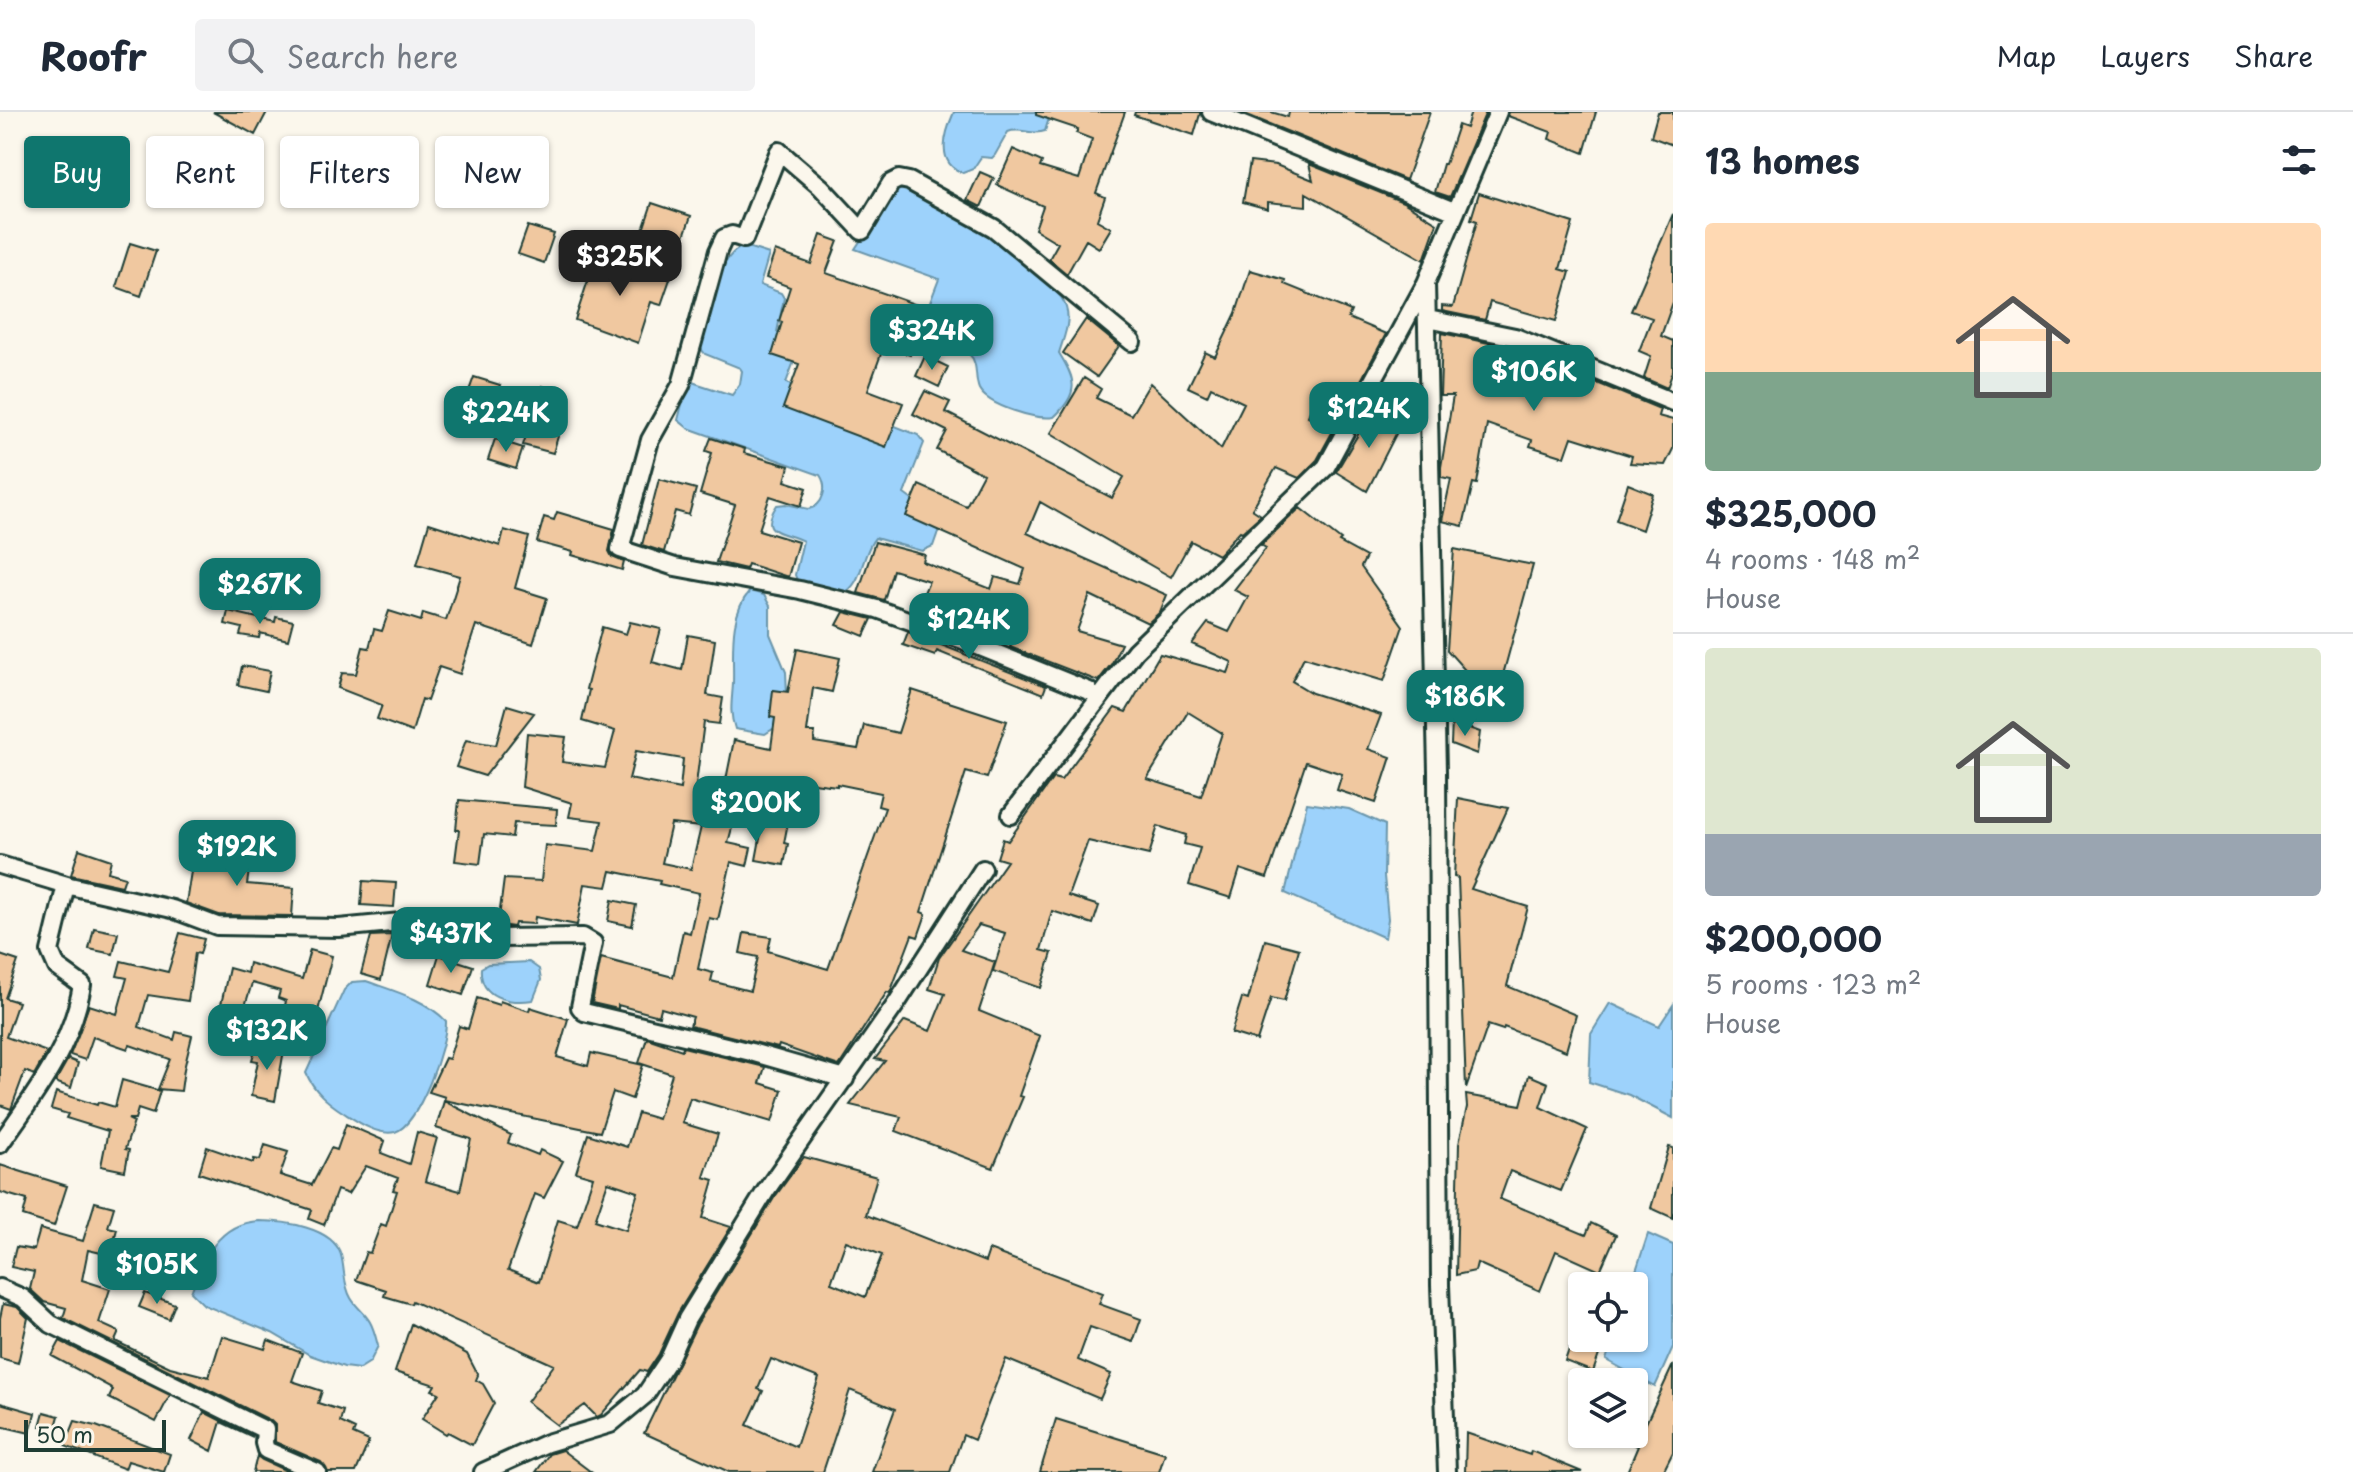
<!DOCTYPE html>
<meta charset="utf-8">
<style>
:root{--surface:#fff;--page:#f2f2f3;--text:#1f2937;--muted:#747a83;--line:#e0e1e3;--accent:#0f766e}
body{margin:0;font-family:"Playpen Sans",sans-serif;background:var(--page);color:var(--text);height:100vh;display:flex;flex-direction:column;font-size:30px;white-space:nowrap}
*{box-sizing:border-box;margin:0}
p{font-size:26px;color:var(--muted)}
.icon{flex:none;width:44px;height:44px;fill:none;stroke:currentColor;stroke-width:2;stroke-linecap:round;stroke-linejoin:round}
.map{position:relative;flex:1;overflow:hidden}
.drawer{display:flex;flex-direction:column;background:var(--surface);width:680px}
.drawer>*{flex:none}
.hud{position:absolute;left:24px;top:24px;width:760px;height:72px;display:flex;gap:16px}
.controls{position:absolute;left:1568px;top:1160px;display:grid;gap:16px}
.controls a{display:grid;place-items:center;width:80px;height:80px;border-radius:8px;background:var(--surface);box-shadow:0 2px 6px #0004;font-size:40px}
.scale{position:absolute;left:24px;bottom:20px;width:142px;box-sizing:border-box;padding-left:8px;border:4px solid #1f3d34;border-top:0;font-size:22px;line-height:28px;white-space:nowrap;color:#1f3d34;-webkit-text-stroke:6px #fbf7ec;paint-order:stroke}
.price{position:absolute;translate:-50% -68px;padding:0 18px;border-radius:16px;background:var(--accent);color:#fff;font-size:26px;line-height:52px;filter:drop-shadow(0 2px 4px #0008)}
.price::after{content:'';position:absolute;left:50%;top:48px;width:24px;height:18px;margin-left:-12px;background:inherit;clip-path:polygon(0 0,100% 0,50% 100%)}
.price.selected{background:#222;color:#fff}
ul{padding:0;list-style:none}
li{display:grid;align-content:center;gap:16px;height:424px;padding:0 32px}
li+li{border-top:2px solid var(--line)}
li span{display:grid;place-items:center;height:248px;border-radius:8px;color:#555}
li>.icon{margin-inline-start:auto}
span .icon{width:144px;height:144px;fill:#fffc;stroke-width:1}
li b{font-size:34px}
h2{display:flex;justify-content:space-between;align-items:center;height:96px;padding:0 32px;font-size:34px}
.pill{padding:0 28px;border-radius:8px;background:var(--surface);box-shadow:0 2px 6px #0004;font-size:28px;line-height:72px}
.pill.selected{background:var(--accent);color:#fff}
header{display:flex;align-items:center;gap:48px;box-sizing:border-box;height:112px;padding:0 40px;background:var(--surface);border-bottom:2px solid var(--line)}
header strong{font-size:38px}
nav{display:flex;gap:44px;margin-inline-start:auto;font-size:28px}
.search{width:560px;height:72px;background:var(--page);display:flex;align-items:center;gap:20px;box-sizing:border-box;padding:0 28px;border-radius:8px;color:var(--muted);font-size:30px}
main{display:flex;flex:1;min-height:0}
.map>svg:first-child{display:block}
</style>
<header>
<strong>Roofr</strong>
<div class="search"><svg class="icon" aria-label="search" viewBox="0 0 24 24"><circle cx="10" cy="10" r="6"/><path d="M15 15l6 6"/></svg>Search here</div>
<nav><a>Map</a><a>Layers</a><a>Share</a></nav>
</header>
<main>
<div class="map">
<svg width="1673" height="1360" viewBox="0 0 1673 1360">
<rect width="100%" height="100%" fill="#fbf7ec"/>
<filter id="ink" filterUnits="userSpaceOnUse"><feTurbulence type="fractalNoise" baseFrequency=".0125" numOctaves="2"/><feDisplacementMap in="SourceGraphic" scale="16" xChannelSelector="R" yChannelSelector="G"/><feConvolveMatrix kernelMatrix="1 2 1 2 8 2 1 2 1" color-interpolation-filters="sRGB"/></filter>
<g filter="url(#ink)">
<path fill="#9dd2fb" stroke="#6b96ab" stroke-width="2" d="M954 0H1047L1050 3 1045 19C1032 24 1020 15 1008 20L995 43 992 46 981 45 973 57 963 61C935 51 945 21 954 0Z
M897 73C960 97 1017 135 1061 185 1074 205 1065 221 1059 241 1076 268 1080 281 1054 305 1036 308 988 294 979 277 974 266 979 251 969 242 957 230 940 224 927 213L926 201 939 167 855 137Z
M744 134 769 142 760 173 781 181 784 186 777 220 802 228 786 271 918 323 924 331 904 382 915 390 939 417 933 434 922 439 875 426C861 442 863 474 842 482L797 468 795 463 803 429C784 419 757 423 777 393L786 392 809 397C824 393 828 375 820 363L688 316 678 308 685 280 692 270 732 283 740 272 742 259 740 256 705 242 699 234C706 208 716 142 744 134Z
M750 479 764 483 770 494V522L786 560 787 582 779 613 765 622 735 617C729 600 732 589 733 572 734 542 728 504 750 479Z
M1307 691 1349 697 1385 713 1384 764 1388 807 1385 826 1285 781Z
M529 850 539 857 541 868 533 888C508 892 479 885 481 856L488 852Z
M366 869C394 879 425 887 446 909 447 933 419 1013 395 1020 378 1024 358 1010 344 1001 327 990 314 979 306 961L344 878 352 870Z
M1610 891 1659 914 1673 893V1006L1629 983 1589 970 1591 922Z
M259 1109C283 1109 333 1115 341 1143 345 1158 343 1172 351 1186 356 1195 365 1201 370 1210 374 1217 376 1226 378 1234L370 1250 359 1257 344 1255 310 1243 272 1221 204 1193 191 1180C204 1146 218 1111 259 1109Z
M1648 1122 1673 1133V1235L1655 1275 1606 1248 1613 1226H1634V1174H1631Z"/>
<path fill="#f0c8a0" stroke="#1f3d34" stroke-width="2" fill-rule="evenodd" d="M213 0H267L255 23Z
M1036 0H1125L1096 81 1105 85 1097 108 1111 116 1099 136 1086 128 1067 162 1049 147 1058 131 1035 117 1043 94 997 73 1013 37 1042 50 1040 55 1079 67 1092 27 1076 21 1078 17 1036 3Z
M1135 0H1200V2L1194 23 1134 3Z
M1240 0H1271L1288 5 1289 0H1430L1406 68Z
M1471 0H1486L1450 85 1435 80 1443 52H1445L1458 13 1466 16Z
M1509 0H1596L1584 41 1549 27 1551 20 1508 4Z
M1658 0H1673V33L1651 25Z
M1250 50 1276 53 1313 68 1309 52 1403 90 1437 111 1424 148 1306 81V94L1268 90V97L1243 90Z
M980 60 994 66 981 95 967 88Z
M1479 81 1573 111 1560 157 1570 160 1556 209 1490 190 1485 208 1442 199V194L1453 195 1477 109 1471 107Z
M652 91 691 104 682 130 643 118Z
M1673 102V190L1661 224 1673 229V259L1667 276 1644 266 1651 244 1639 239 1652 206 1631 199Z
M528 114 554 122 544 151 518 142Z
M821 123 838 129 826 161 926 196 910 243 884 234 868 278 903 291 886 335 783 296 799 252 772 243 782 210 779 209 790 175 766 166 775 139 811 152Z
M130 131 156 139 141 184 116 175Z
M596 144 670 167 661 193 651 190 638 231 575 208Z
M1250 158 1285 168 1284 172 1351 199 1348 206 1386 222 1352 285 1321 272 1308 304 1334 317 1317 348 1299 366 1276 356 1252 397 1261 403 1242 420 1240 419 1218 443 1191 429 1171 465 1040 390 1027 421 1167 483 1160 500 1148 511 1090 483 1077 519 1121 532 1112 551 1098 569 1010 535 1013 529 920 490 929 469 893 458 884 488 858 481 875 430 925 443 923 450 991 477 995 465 1020 472 1025 457 906 404 919 373 966 394 983 362 937 338 947 319 913 302 925 279 950 290 945 300 1112 386 1124 365 1051 321 1084 266 1101 277 1096 286 1131 303 1150 271 1221 337 1244 291 1211 275 1207 284 1188 275 1205 240 1215 245 1236 201Z
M1086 207 1119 234 1097 265 1063 241Z
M1442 221 1512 236 1660 297 1658 304 1673 308V337L1665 353 1630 351 1632 344 1572 325 1565 345 1530 334 1532 328 1487 312 1477 372 1473 371 1463 414 1442 409 1451 367 1441 365V355L1453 284H1440Z
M925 244 948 255 939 275 916 264Z
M474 265 500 273 490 302 464 293Z
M542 274 570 284 553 341 523 333Z
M1373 297 1401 312 1367 379 1336 360Z
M711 326 745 337 744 341 789 354 785 369 807 376 801 394 770 384 759 418 798 430 788 465 748 452 746 457 716 450 735 393 700 382 712 341 706 339Z
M495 327 523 336 516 357 488 348Z
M659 367 696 377 689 403 675 399 664 440 642 433Z
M1628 372 1653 382 1642 418 1616 408Z
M1300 396 1341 428 1339 430 1366 445 1361 455 1403 514 1384 569 1304 545 1292 569 1312 581 1381 603 1368 637 1391 645 1376 691 1337 678 1342 662 1306 650 1267 766 1240 757 1231 786 1189 773 1200 736 1184 732 1186 723 1158 714 1149 743 1088 729 1068 784 1099 794 1093 812 1052 799 1041 838 1052 841 1041 876 993 859 1005 821 979 813 961 838 995 850 979 899 1040 924 1019 984 1023 985 993 1056 896 1019 901 1005 850 993 885 949 875 947 905 909 930 919 945 882 929 877 939 846 1007 749 997 746 1003 727 1008 729 1053 666 1061 668 1115 596 1126 600 1160 542 1228 561 1232 550 1192 532 1208 511 1229 520 1248 485 1234 478 1266 436 1261 433ZM1188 600 1222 621 1201 684 1147 667Z
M557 400 614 417 609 439 612 445 624 450 622 458 572 443 573 440 537 430 544 405 554 408Z
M429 411 500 434 504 418 529 425 515 476 547 486 533 532 476 513 460 562 439 555 427 589 422 587 412 620 377 607 382 593 338 576 342 561 356 562 363 535 369 536 374 517 382 519 389 499 421 509 423 501 446 508 460 464 417 452Z
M1454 437 1533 453 1495 592 1447 538Z
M228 499 275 510 276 505 293 509 288 528 260 521 259 526 240 523 242 516 225 512Z
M844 500 872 507 864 524 837 513Z
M630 510 661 517 652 550 682 558 688 523 715 528 707 583 723 586 719 612 704 610 695 680 723 683 734 628 771 636 775 606 770 605 773 578 788 580 797 537 840 546 832 580 813 576 807 620H815L814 630 858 637 864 613 898 621 912 578 1007 609 987 666 966 660 921 800 926 802 918 825 912 823 890 881 887 880 839 954 779 933 778 936 690 914 693 905 661 896 659 904 618 893V897L592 891 601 846 673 865 683 819 690 821 699 781 659 772 660 769 611 759 607 775 585 772 577 813 535 805 534 812 515 811 514 815 498 813 504 767 541 769 545 733 595 739 602 709 569 705 572 691 522 675 527 621 566 625 562 650 605 656 615 619 582 609 589 578 586 577 602 515 626 522ZM636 639 683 647 680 677 629 667ZM806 670 837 674V672L881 681 878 694 885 696 828 857 768 839 771 825 744 821 740 841 758 845 750 879 711 869 713 861 698 857 709 806 718 808 731 750 747 754 751 736 728 731 738 693 765 700 756 748 784 753 788 732 784 731 790 700 803 702ZM671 712 701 715 691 757 662 751Z
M908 520 1046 574 1043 582 937 539 935 544 903 533Z
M242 554 270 559 266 579 238 573Z
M507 593 534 601 485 664 456 655 466 628 496 633Z
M1452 610 1480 620 1477 642 1451 632Z
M1458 686 1508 696 1471 777 1528 795 1507 874 1576 903 1566 939 1504 915 1503 918 1488 913 1466 976 1458 766 1454 765Z
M459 688 557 697 556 713 514 711 512 725 484 722 480 752 455 749 459 718H456Z
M228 729 253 732 247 772 294 776 292 804 219 803 186 791 192 753 224 757Z
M79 737 111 748 108 760 125 765 122 774 71 763Z
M363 769 396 771 394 795 361 793Z
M612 788 636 793 632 814 608 809Z
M94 816 118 821 113 842 89 837Z
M180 821 204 827 200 842 195 841 188 889 148 883 139 915 174 928 176 920 192 924 184 957 181 979 158 977 170 947 130 933 128 937 93 925 85 948 70 943 89 893 117 902 127 866 117 864 121 849 168 860Z
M392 823 381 868 361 862 371 824Z
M1265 828 1299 837 1284 889 1271 886 1257 929 1231 921 1242 886 1248 888Z
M310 838 332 844 318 899 309 896 302 932 278 927 286 889 278 886 280 879 252 871 238 917 217 911 229 856 247 861 249 851 302 867Z
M0 843 18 849 5 886 18 890 6 925 47 940 34 963 25 959 11 997 0 993Z
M439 843 473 854 463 883 430 872Z
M477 886 499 893 500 889 529 899 530 895 568 907 557 945 588 954 591 941 643 953 632 987 613 980 600 1020 444 988 445 985 429 980 445 946 449 947 459 914 468 917Z
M647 926 682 938 683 935 765 955 760 971 782 978 772 1010 690 986 682 1011 718 1022 704 1065 714 1068 703 1106 731 1115 678 1201 659 1242 647 1260 640 1258 601 1303 597 1305 585 1293 557 1313 527 1290 554 1253 412 1189 411 1192 384 1184 386 1178 356 1168 366 1140 370 1141 381 1112 386 1114 397 1079 393 1078 398 1066 366 1054 348 1082 337 1078 324 1113 309 1107 312 1098 199 1061 207 1035 253 1051 254 1047 260 1048 265 1033 288 1040 280 1063 312 1073 331 1036 337 1038 346 1012 385 1029 381 1041 409 1052 417 1020 437 1026 425 1069 460 1079 471 1027 436 1016 444 989 511 1023 508 1031 538 1043 540 1038 563 1049 544 1086 535 1082 508 1158 539 1170 558 1108 577 1114 593 1065 576 1060 588 1022 627 1035 638 1001 658 1007 672 962 639 951ZM608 1070 638 1080 626 1118 595 1108Z
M257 931 284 938 275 989 251 984 258 949 252 948Z
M68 947 78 951 71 976 55 970Z
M1529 963 1548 971 1540 995 1587 1017 1561 1079 1510 1059 1500 1087 1586 1123 1591 1111 1616 1123 1600 1159 1556 1139 1540 1179 1477 1151 1475 1159 1456 1163 1459 1031 1467 995 1466 983 1521 993Z
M122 968 160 979 153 1002 138 997 135 1007H128L134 1010 125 1037 129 1038 125 1059 101 1054 108 1019 66 1006 68 1002 51 997 56 980 97 993 98 990 115 995Z
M1669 1035 1673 1036V1106L1651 1096Z
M804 1045 877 1065 866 1103 985 1150 989 1138 1103 1181 1099 1192 1141 1207 1133 1230 1090 1215 1078 1248 1111 1262 1100 1287 1006 1247 974 1328 963 1323 950 1360H872L895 1297 850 1278 823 1360H729L644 1321 697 1212 774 1086ZM846 1129 882 1143 865 1185 831 1171ZM771 1247 819 1266 796 1335 747 1313 763 1279 758 1277Z
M0 1053 67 1074 54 1114 23 1104 27 1088 0 1080Z
M95 1090 114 1095 108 1115 117 1117 110 1143 88 1138 82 1168 110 1177 99 1211 119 1220 115 1229 170 1255 209 1265 222 1224 265 1237 268 1228 302 1241 292 1269 322 1279 318 1291 343 1299 340 1310 355 1317 353 1322 369 1329 356 1360H328L321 1350 275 1330V1313L270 1308 63 1206 66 1196 44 1190 30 1177 34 1160 11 1155 16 1135 34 1138 40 1117 83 1129Z
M145 1181 175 1192 169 1207 139 1195Z
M3 1192 17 1195 28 1206 18 1251 0 1246V1206Z
M411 1212 467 1242 478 1263 476 1268 483 1272 494 1291 472 1333 448 1320 446 1322 422 1307 439 1281 432 1278 435 1273 395 1260Z
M1575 1220 1582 1226 1602 1234 1593 1260 1565 1249Z
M60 1229 170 1283 156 1310 109 1286 113 1278 110 1275 52 1244Z
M1673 1253V1340L1663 1360H1627L1638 1334 1609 1324V1322H1641Z
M0 1291 35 1301 30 1321 0 1314Z
M44 1300 59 1304 55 1318 40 1314Z
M204 1300 253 1325 221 1310 212 1339 191 1328Z
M1056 1307 1165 1341 1159 1360H1040Z
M75 1309 96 1314 170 1342 164 1360 128 1349 125 1357 65 1334Z
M1466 1321 1530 1343 1531 1339 1582 1360H1465Z
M562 1338 591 1360H536L549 1342Z
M257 1344 262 1348 289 1360H253Z"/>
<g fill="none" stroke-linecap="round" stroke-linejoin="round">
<g stroke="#1f3d34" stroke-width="22">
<path id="minor" d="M1211 0 1456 100
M1426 171 1437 659 1440 1173 1447 1360
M1428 207 1515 225 1673 290
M1089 579 963 528 877 497 800 478 675 455 620 437 650 328 681 273 718 139 724 126 732 123 744 127 779 39 821 75 862 119 891 71 899 67 909 69 994 116 1132 230
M1011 703 1135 539 1326 355 1426 171 1498 0
M0 753 70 774 172 797 217 814 339 816 401 810 488 826 583 825 593 831 580 895 584 900 751 940 845 967
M0 1032C35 982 72 935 82 873L57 855 50 839 66 773
M0 1176 23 1186 51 1212 265 1318 264 1331 266 1338 317 1360
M483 1360 547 1331 610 1312 645 1283 669 1247 687 1207 765 1080 896 892 983 757"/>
</g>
<use href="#minor" stroke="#fbf7ec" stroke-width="16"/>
</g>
</g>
</svg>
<div class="controls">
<a><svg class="icon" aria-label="locate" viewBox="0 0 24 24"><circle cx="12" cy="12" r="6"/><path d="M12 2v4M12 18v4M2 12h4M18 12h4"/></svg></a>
<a><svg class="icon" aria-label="layers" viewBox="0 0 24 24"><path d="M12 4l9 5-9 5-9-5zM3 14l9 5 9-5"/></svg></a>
</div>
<div class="scale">50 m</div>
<b class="price selected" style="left:620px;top:186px">$325K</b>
<b class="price" style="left:932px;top:260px">$324K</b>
<b class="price" style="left:1534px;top:301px">$106K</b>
<b class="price" style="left:1369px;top:338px">$124K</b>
<b class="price" style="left:506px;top:342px">$224K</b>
<b class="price" style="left:260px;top:514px">$267K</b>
<b class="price" style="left:969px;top:549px">$124K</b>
<b class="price" style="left:1465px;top:626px">$186K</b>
<b class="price" style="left:756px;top:732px">$200K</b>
<b class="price" style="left:237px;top:776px">$192K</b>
<b class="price" style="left:451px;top:863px">$437K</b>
<b class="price" style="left:267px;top:960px">$132K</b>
<b class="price" style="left:157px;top:1194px">$105K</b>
<div class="hud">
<a class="pill selected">Buy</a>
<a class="pill">Rent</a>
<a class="pill">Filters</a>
<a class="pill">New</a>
</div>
</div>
<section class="drawer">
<h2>13 homes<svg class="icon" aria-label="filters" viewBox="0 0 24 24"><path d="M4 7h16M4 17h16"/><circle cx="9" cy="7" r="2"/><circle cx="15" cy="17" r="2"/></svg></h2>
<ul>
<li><span style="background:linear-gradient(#ffd9b3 60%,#7fa58c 0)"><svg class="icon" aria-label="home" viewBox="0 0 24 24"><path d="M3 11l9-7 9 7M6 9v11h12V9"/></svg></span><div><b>$325,000</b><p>4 rooms · 148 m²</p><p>House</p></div></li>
<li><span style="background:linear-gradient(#dfe7d0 75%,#9aa5b1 0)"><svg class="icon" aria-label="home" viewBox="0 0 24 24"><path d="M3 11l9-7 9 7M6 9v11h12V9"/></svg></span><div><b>$200,000</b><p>5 rooms · 123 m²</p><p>House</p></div></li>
</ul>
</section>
</main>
